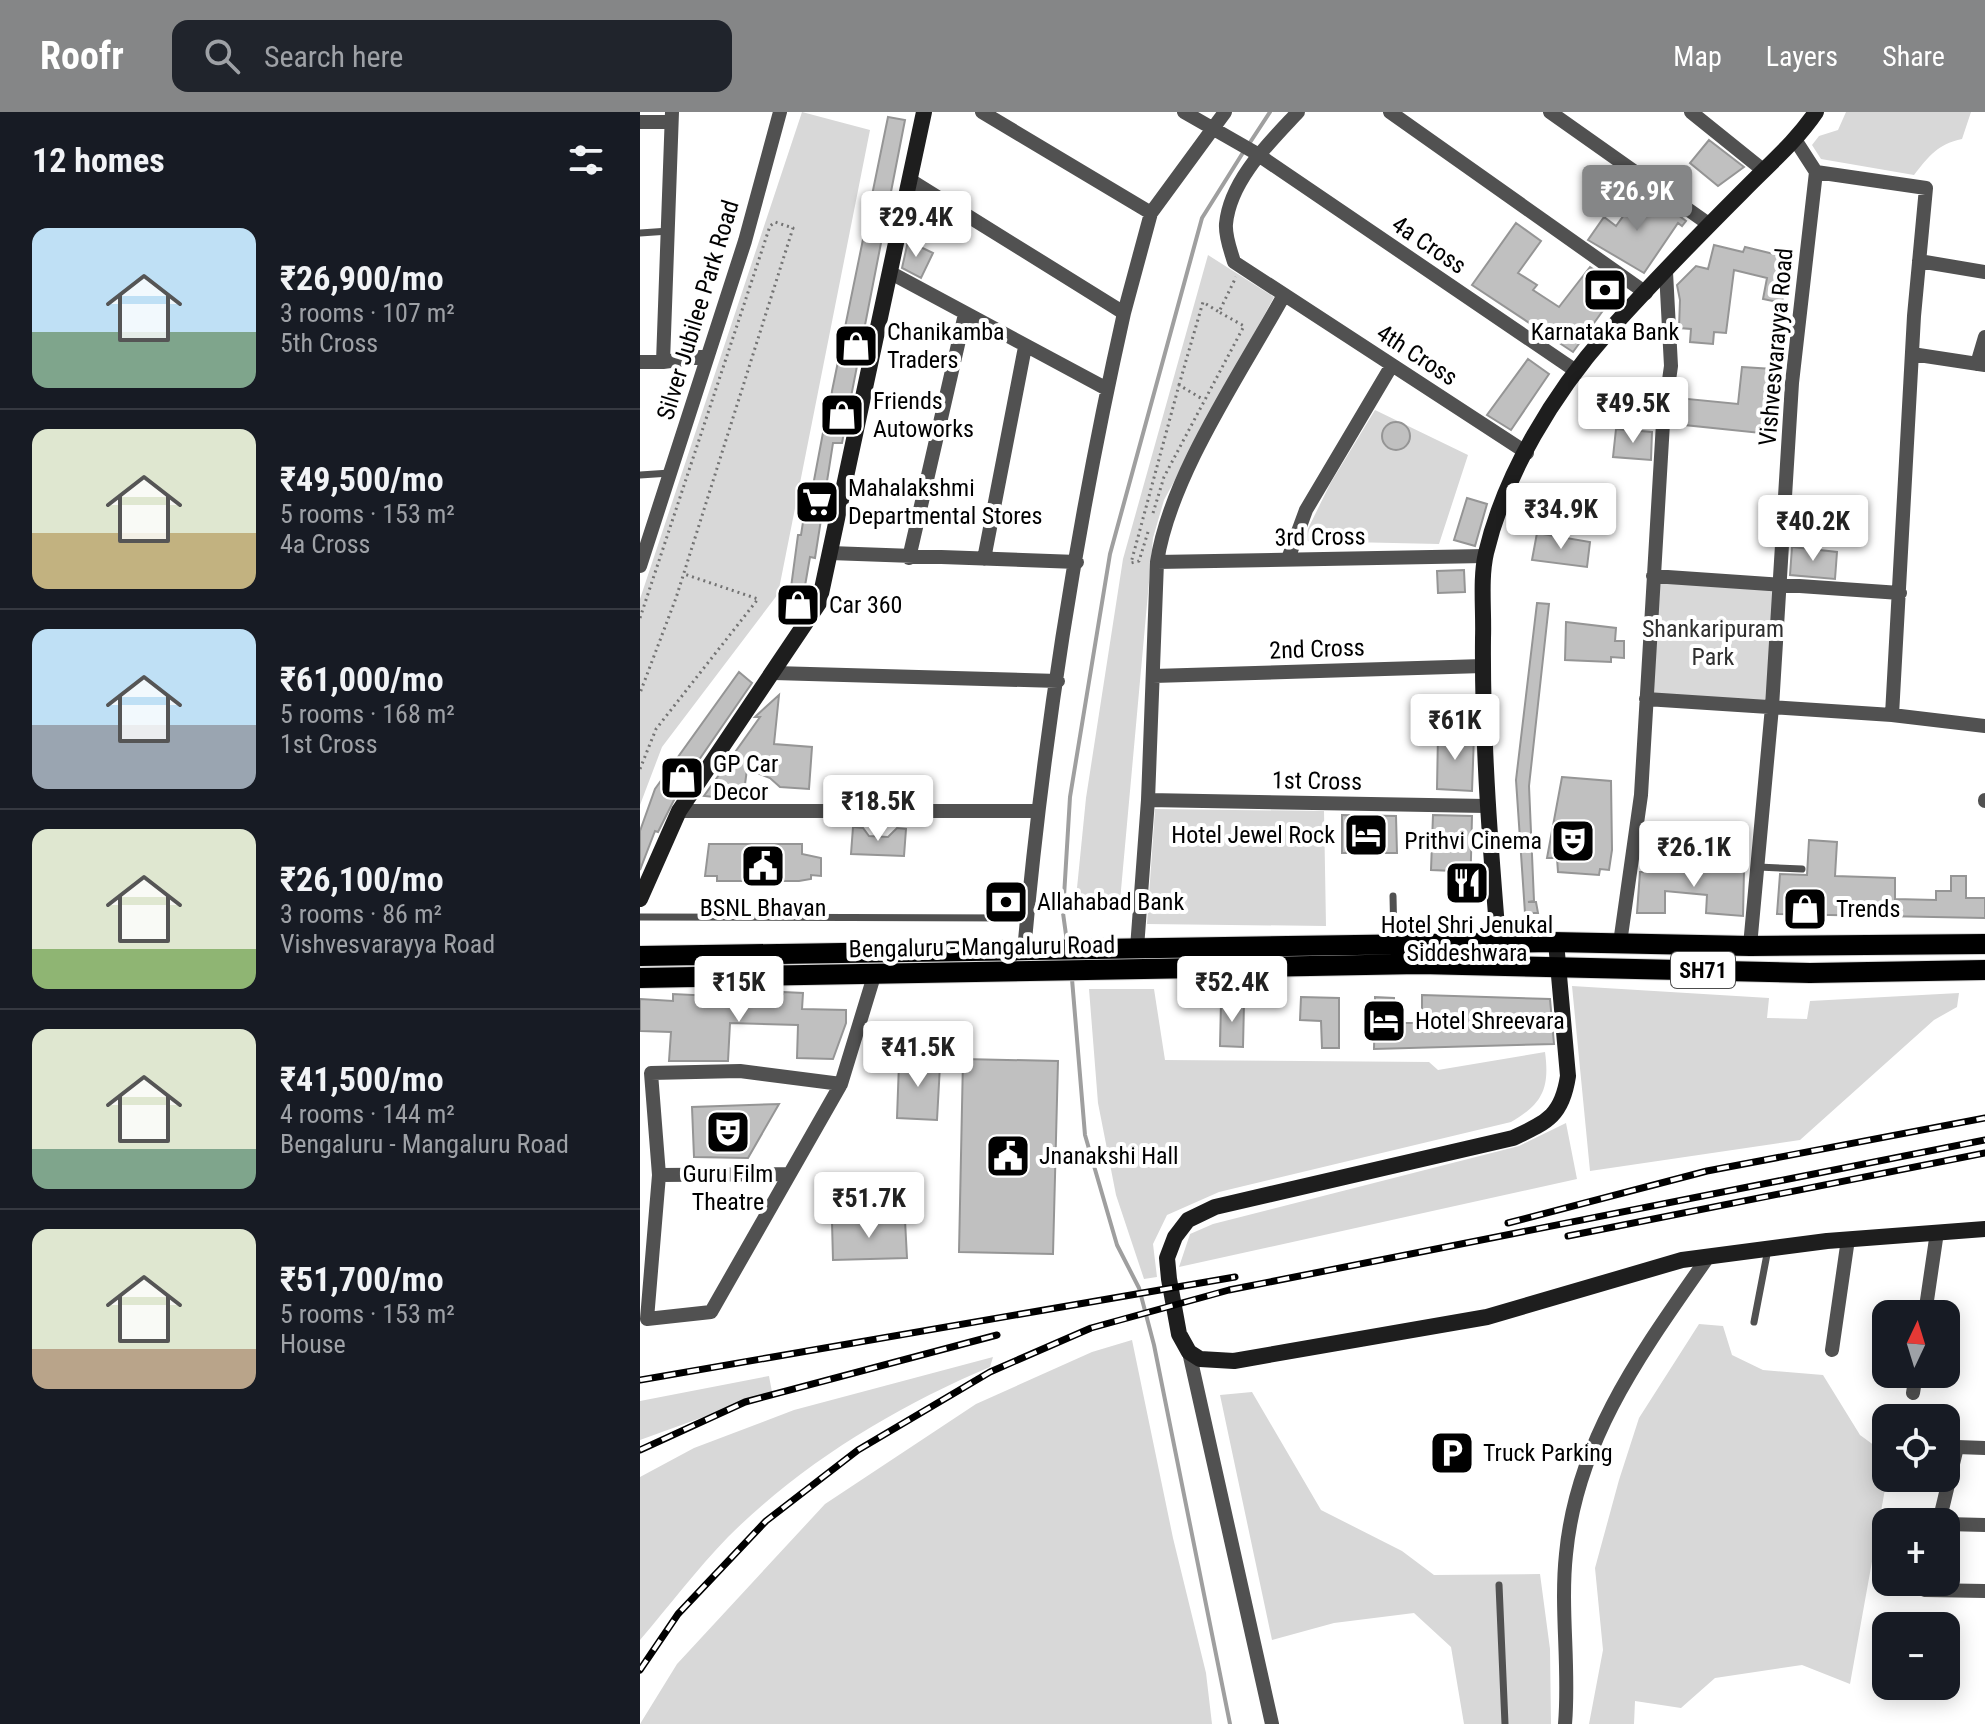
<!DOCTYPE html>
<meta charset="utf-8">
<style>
:root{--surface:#171b24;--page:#20242c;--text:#f1f3f6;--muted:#9ea1a6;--line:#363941;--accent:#858687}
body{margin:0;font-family:"Roboto Condensed",sans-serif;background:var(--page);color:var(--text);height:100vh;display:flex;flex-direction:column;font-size:30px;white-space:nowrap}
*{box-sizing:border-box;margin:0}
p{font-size:26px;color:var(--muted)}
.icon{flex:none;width:44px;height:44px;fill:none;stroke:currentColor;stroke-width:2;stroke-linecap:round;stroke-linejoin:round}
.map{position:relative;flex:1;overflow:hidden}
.drawer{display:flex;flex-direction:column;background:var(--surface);width:640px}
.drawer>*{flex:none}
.needle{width:52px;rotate:4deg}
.controls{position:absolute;left:1232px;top:1188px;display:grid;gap:16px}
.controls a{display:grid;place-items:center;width:88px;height:88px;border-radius:16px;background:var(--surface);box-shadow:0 4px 20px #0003;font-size:40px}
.price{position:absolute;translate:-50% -68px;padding:0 18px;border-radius:8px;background:#fff;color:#222;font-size:26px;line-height:52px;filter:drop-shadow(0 2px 4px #0008)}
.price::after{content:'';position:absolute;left:50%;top:48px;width:24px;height:18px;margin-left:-12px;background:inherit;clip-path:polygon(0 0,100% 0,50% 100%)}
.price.on{background:var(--accent);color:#fff}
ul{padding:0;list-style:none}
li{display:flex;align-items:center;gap:24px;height:200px;padding:0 32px}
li+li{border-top:2px solid var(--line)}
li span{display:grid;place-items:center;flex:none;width:224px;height:160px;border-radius:16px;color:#555}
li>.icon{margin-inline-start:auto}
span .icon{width:96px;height:96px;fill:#fffc;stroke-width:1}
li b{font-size:34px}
h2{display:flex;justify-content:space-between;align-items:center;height:96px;padding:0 32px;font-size:34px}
header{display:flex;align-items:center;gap:48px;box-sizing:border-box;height:112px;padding:0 40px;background:var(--accent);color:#fff}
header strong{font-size:38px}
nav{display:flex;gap:44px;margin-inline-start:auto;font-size:28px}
.search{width:560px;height:72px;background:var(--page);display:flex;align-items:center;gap:20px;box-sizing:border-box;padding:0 28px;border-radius:16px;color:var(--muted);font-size:30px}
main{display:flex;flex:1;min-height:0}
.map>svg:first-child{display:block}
</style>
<header>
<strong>Roofr</strong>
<div class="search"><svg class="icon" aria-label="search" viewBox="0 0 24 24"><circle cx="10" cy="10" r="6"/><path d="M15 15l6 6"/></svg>Search here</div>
<nav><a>Map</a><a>Layers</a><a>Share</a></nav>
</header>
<main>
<section class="drawer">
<h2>12 homes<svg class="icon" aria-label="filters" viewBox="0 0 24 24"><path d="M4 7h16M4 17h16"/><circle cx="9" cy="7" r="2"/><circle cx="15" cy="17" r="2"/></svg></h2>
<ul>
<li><span style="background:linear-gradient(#bfe0f5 65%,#7fa58c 0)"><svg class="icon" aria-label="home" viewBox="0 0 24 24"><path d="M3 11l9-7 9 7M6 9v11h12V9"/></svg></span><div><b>₹26,900/mo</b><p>3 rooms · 107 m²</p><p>5th Cross</p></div></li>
<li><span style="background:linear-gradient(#dfe7d0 65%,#c2b280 0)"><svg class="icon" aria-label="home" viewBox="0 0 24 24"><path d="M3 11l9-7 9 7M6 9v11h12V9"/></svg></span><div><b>₹49,500/mo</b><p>5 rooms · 153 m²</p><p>4a Cross</p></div></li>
<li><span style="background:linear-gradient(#bfe0f5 60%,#9aa5b1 0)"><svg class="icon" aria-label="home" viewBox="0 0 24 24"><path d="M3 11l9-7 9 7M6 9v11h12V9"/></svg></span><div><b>₹61,000/mo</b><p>5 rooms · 168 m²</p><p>1st Cross</p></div></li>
<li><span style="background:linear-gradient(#dfe7d0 75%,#8fb573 0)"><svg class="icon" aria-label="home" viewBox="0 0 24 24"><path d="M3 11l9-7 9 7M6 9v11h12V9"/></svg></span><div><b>₹26,100/mo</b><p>3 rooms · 86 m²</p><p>Vishvesvarayya Road</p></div></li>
<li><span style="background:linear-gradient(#dfe7d0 75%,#7fa58c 0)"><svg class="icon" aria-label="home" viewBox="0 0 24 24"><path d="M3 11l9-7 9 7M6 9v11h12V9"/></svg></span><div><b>₹41,500/mo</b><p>4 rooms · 144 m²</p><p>Bengaluru - Mangaluru Road</p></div></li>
<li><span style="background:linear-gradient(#dfe7d0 75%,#b9a48a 0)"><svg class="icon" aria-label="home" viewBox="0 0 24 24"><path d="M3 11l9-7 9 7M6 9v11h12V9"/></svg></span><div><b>₹51,700/mo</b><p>5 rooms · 153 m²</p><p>House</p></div></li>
</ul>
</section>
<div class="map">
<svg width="1345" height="1612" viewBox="0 0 1345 1612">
<rect width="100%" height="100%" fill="#fff"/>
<path fill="#d8d8d8" d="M162 0 230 18 138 482 22 635 0 693V487Z
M1206 0H1331L1322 27C1298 32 1289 44 1274 63L1181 47 1172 33 1179 24 1198 18Z
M568 143 634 185 524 388 513 426 480 789 436 786 446 686 483 447Z
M735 298 828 343 799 432 662 429 690 372Z
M1019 470 1135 478 1127 590 1013 584Z
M515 697 684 699 686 814 507 812Z
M932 874 1129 886 1127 906 1167 907 1170 889 1319 881 1317 895 1294 908 1160 1028 950 1059Z
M449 877H514L525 948 789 950 798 958 905 940C910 977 902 992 871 1010L579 1080 527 1103 513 1132 517 1165 504 1167 476 1083 458 991Z
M926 1011 937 1067 539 1155 550 1122 573 1112 879 1034Z
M1059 1212 1083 1214 1092 1243 1123 1258 1183 1263 1220 1323 1246 1342 1247 1366 1210 1572 1162 1553 1075 1566 1041 1596 995 1589 994 1612H949L963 1538 955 1456 979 1368 999 1306Z
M492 1228 533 1426 566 1561 572 1612H0L37 1552 185 1392 336 1292 452 1240Z
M353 1245 350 1255C255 1295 161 1352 88 1425 57 1457 29 1494 0 1528V1365L54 1336 154 1298Z
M129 1264 132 1280 0 1328V1289Z
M612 1280 681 1398 762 1439 794 1463 900 1462 910 1537 911 1612H824L811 1535 774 1501 694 1511 632 1528 580 1283Z"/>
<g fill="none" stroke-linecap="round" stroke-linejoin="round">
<path stroke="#9f9f9f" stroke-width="4" d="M609 32 630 0
M427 830 423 801 430 685 470 442 562 106 604 39
M432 867 445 1023 477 1133 499 1176 514 1233 590 1612"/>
</g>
<path fill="#c0c0c0" stroke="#959595" stroke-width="2" d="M248 5 265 8 202 331H193L175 446 170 445 161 497 148 498 158 423H161L168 378 172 379 185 310H188L192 279Z
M1069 28 1104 55 1078 74 1050 51Z
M999 82 1025 101 1029 96 1046 109 1042 114 1038 111 1004 161 948 128 964 105 976 114Z
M876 111 901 129 878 161 897 173 893 178 919 195 950 155 980 175 933 240 832 173Z
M268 129 293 141 281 166 262 156Z
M1074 133 1103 140 1105 135 1150 146 1142 191 1123 187 1127 166 1094 158 1086 221 1074 220 1073 232 1050 230 1051 217 1039 216 1040 188 1037 173 1056 154 1068 157Z
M888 247 909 262 871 318 847 303Z
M1102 255 1133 257 1130 322 1035 312 1038 286 1098 292Z
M742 324a14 14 0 1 1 28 0a14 14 0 1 1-28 0Z
M976 317 1012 320 1011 348 973 345Z
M827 386 847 392 835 434 814 428Z
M897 421 950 430 947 455 892 448Z
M1152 435 1197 440 1195 467 1150 463Z
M824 458 825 480 798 481 797 459Z
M897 491 909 492 889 674 894 789 888 790H896L898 801H885L876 668Z
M926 510 976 516 975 529H984V546L971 545V550L925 548Z
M99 560 112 571 41 674 18 720 15 719 0 758V719L15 677Z
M139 583 134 632 172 635 169 677 140 675 130 666 107 657 103 688 64 684 120 605H115L117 603Z
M798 622 834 623 832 679 797 677Z
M922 665 971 669 972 738 969 758 960 757 959 763 918 760 917 746H907Z
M702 703 756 704 757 741H702Z
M793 703 832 704 830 787 814 786V759L791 758Z
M213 715 223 716 229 724 248 725 257 716 266 717 264 744 211 742Z
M1169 728 1197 730 1195 764 1255 766V787L1296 788V779H1311V764H1326V786H1345V806L1137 802 1140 762 1167 763Z
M69 732H162V742L181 746V764L171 763V767L159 769H77V764H65Z
M1030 753 1104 758 1103 804 1066 801 1067 783 1025 779V801H997L1000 760 1030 759Z
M143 880 163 881 162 897 206 898V911L193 947 157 946 158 913 90 911 88 949H29L31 920 0 919V887L33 889V882L94 885 143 882Z
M782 883 910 887 914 932 734 937 735 885 754 886V911H782Z
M661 885 699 886V936H682L681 909 660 908Z
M581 890 604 891 603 935 580 934Z
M272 941 290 942 289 953H300L297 1008 257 1006 259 951 272 952Z
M323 947 418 949 413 1142 319 1140Z
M139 992 108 1046 54 1045 52 995Z
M265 1108 267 1146 193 1148 192 1110Z"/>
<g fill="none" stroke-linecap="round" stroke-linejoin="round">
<g stroke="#dbdbdb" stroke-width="22">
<path id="primary" d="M0 844 912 830 1110 834 1345 832
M0 866 780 852 1170 861 1345 858"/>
</g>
<path stroke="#737373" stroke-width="3" stroke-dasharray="2 4" stroke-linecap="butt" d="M539 273 563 190 579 200
M513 401 524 365 604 214 579 200 596 165
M508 420 499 449 491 451 539 273 564 288
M0 506 130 114 135 110 153 116 36 486 0 581
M0 657 16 617 118 487 44 462"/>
<path stroke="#515151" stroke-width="7" d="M0 121 29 119
M0 363 30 361
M1118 755 1162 757
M753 784 754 830
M0 805 387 806
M1114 1210 1128 1137
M859 1473 865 1612"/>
<path stroke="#515151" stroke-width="14" d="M32 0 23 250 68 244
M342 0 511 101 484 201
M544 0 614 40 936 259
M658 0C630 30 590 68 586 112 585 125 591 139 594 150L887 341
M750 0 1006 181
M910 0 1070 113
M1051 0 1123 58
M0 10H31
M1176 60 1286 76 1274 204 1252 603
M270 68 484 201C437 411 403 626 384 839
M511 101 585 0
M1279 149 1345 160
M251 161 467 277
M1272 242 1345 253
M0 250H23
M1337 252 1345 225
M190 441 437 450
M269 446 325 202
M344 447 385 235
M648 447 666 398 752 253
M517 450 845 444
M0 454 105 129 140 0
M1013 464 1260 481
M134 561 418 569
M513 564 843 554
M1006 587 1252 603 1345 614
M508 688 846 694
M1345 689V688
M39 699H397
M980 831 1001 683 1023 311 1031 254 1026 160
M1110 834 1132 595 1152 271 1176 60 1156 29
M497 836 508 688 517 450C530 364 601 261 644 183
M201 972 100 959 11 961 19 1063 7 1207 71 1200 201 972 234 864
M19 1063 148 1062
M1285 1202 1297 1120
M1192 1238 1208 1127
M549 1240 632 1612
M1273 1281 1276 1262
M1299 1410 1317 1335 1345 1336
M1306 1412 1345 1413
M1287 1470 1285 1478 1345 1479
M925 1612C930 1556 920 1498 926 1442 937 1326 1004 1237 1068 1145"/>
<path stroke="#1e1e1e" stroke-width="16" d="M0 787 39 699 179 491 284 0
M916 830 928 964C922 1004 907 1010 873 1026L575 1095 548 1108 535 1125 527 1146 529 1167 539 1222 549 1240 560 1247 594 1249 847 1205 1042 1148 1187 1129 1345 1117
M860 852C851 743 842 635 843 526 844 499 840 467 846 441 865 361 914 281 968 220 1011 172 1057 125 1102 80 1128 53 1155 31 1176 0"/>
<use href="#primary" stroke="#000" stroke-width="20"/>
<g stroke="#000" stroke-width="7">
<path id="rail" d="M868 1111 1067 1059 1345 1006
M928 1124 1345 1041
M0 1268 595 1165
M0 1338 105 1290 357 1223
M0 1558 38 1502 126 1409 218 1338 350 1260 451 1216 589 1178 1345 1028"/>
</g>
<use href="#rail" stroke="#fff" stroke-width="4" stroke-dasharray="12" stroke-linecap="butt"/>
</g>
<defs>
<g id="bank-square" transform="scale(2.3)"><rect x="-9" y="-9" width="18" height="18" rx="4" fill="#000" stroke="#fff"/><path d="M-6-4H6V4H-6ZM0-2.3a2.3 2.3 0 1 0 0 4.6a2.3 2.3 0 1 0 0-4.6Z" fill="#fff"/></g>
<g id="shop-square" transform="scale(2.3)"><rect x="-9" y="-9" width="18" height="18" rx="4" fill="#000" stroke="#fff"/><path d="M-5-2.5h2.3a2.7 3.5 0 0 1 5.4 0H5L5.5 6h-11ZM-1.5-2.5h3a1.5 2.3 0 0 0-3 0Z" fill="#fff"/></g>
<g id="supermarket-square" transform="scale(2.3)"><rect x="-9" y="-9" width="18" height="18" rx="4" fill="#000" stroke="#fff"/><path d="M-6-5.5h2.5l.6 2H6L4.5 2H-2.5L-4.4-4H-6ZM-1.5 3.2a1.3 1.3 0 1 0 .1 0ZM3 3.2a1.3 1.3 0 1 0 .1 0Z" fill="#fff"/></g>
<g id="hotel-square" transform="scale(2.3)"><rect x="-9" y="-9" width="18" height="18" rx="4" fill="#000" stroke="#fff"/><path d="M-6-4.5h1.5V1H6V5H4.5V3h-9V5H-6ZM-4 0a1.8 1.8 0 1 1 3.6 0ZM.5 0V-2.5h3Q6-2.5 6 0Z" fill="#fff"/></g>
<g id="theatre-square" transform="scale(2.3)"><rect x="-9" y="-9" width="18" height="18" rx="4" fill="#000" stroke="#fff"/><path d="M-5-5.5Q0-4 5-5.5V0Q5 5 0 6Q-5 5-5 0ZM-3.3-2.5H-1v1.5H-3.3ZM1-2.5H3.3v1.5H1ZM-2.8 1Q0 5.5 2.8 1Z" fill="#fff"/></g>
<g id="civic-square" transform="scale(2.3)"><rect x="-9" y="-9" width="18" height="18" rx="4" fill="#000" stroke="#fff"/><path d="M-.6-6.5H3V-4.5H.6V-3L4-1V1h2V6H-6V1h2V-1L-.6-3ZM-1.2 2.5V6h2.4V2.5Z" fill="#fff"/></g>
<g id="restaurant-square" transform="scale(2.3)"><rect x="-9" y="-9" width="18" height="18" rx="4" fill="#000" stroke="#fff"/><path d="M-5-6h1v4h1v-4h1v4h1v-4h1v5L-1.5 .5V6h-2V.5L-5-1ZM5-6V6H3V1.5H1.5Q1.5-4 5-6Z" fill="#fff"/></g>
<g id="parking-square" transform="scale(2.3)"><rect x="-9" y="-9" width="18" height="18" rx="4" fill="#000" stroke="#fff"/><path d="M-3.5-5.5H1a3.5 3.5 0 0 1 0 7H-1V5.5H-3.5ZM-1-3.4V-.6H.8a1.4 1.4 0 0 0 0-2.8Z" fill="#fff"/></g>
</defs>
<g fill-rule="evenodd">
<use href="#bank-square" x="965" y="178"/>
<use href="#shop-square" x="216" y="234"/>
<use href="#shop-square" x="202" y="303"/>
<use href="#supermarket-square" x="177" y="390"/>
<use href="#shop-square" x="158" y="493"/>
<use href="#shop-square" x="42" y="666"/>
<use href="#hotel-square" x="726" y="723"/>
<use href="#theatre-square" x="933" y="729"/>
<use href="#civic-square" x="123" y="754"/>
<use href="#restaurant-square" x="827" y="771"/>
<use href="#bank-square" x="366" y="790"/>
<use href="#shop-square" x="1165" y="797"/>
<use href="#hotel-square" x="744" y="909"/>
<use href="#theatre-square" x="88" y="1020"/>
<use href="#civic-square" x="368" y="1044"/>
<use href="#parking-square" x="812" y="1341"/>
</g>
<g text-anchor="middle" stroke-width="8" stroke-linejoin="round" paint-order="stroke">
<rect fill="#fff" stroke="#4c4c4c" stroke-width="2" x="1031" y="840" width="64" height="36" rx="6"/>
<g font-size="22" font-weight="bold" fill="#000">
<text x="1063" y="866">SH71</text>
</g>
<g font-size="24" fill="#000" stroke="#fff">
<text transform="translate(789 133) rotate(34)" y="8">4a Cross</text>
<text transform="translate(58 198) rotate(-73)" y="8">Silver Jubilee Park Road</text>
<text transform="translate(1136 235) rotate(-85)" y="8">Vishvesvarayya Road</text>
<text transform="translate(777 243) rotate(33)" y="8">4th Cross</text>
<text transform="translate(680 425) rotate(-1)" y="8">3rd Cross</text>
<text transform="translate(677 537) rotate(-2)" y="8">2nd Cross</text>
<text transform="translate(677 669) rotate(1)" y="8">1st Cross</text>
<text transform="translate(342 835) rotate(-1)" y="8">Bengaluru - Mangaluru Road</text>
</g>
<g font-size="24" fill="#000" stroke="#fff" text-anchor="start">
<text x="247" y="228">Chanikamba<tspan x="247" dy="28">Traders</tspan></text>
<text x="965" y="228" text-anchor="middle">Karnataka Bank</text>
<text x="233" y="297">Friends<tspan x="233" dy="28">Autoworks</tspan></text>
<text x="208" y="384">Mahalakshmi<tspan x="208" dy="28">Departmental Stores</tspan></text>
<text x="189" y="501">Car 360</text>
<text x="73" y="660">GP Car<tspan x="73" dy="28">Decor</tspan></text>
<text x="695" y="731" text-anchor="end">Hotel Jewel Rock</text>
<text x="902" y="737" text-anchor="end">Prithvi Cinema</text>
<text x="397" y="798">Allahabad Bank</text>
<text x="123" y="804" text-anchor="middle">BSNL Bhavan</text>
<text x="1196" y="805">Trends</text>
<text x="827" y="821" text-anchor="middle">Hotel Shri Jenukal<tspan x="827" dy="28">Siddeshwara</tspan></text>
<text x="775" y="917">Hotel Shreevara</text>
<text x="399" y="1052">Jnanakshi Hall</text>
<text x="88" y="1070" text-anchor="middle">Guru Film<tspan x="88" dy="28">Theatre</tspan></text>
<text x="843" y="1349">Truck Parking</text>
</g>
<g font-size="24" fill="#2f2f2f" stroke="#fff">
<text x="1073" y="525">Shankaripuram<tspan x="1073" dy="28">Park</tspan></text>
</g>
</g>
</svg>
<div class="controls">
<a><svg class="needle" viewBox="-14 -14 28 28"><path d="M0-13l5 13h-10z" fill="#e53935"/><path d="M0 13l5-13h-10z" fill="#9ea1a6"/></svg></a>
<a><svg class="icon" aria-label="locate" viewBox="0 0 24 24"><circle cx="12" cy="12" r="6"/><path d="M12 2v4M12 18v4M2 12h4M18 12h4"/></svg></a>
<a>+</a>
<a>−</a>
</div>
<b class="price on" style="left:997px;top:121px">₹26.9K</b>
<b class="price" style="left:276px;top:147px">₹29.4K</b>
<b class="price" style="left:993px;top:333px">₹49.5K</b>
<b class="price" style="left:921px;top:439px">₹34.9K</b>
<b class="price" style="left:1173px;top:451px">₹40.2K</b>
<b class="price" style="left:815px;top:650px">₹61K</b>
<b class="price" style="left:238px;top:731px">₹18.5K</b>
<b class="price" style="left:1054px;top:777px">₹26.1K</b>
<b class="price" style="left:99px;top:912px">₹15K</b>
<b class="price" style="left:592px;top:912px">₹52.4K</b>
<b class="price" style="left:278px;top:977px">₹41.5K</b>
<b class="price" style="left:229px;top:1128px">₹51.7K</b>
</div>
</main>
